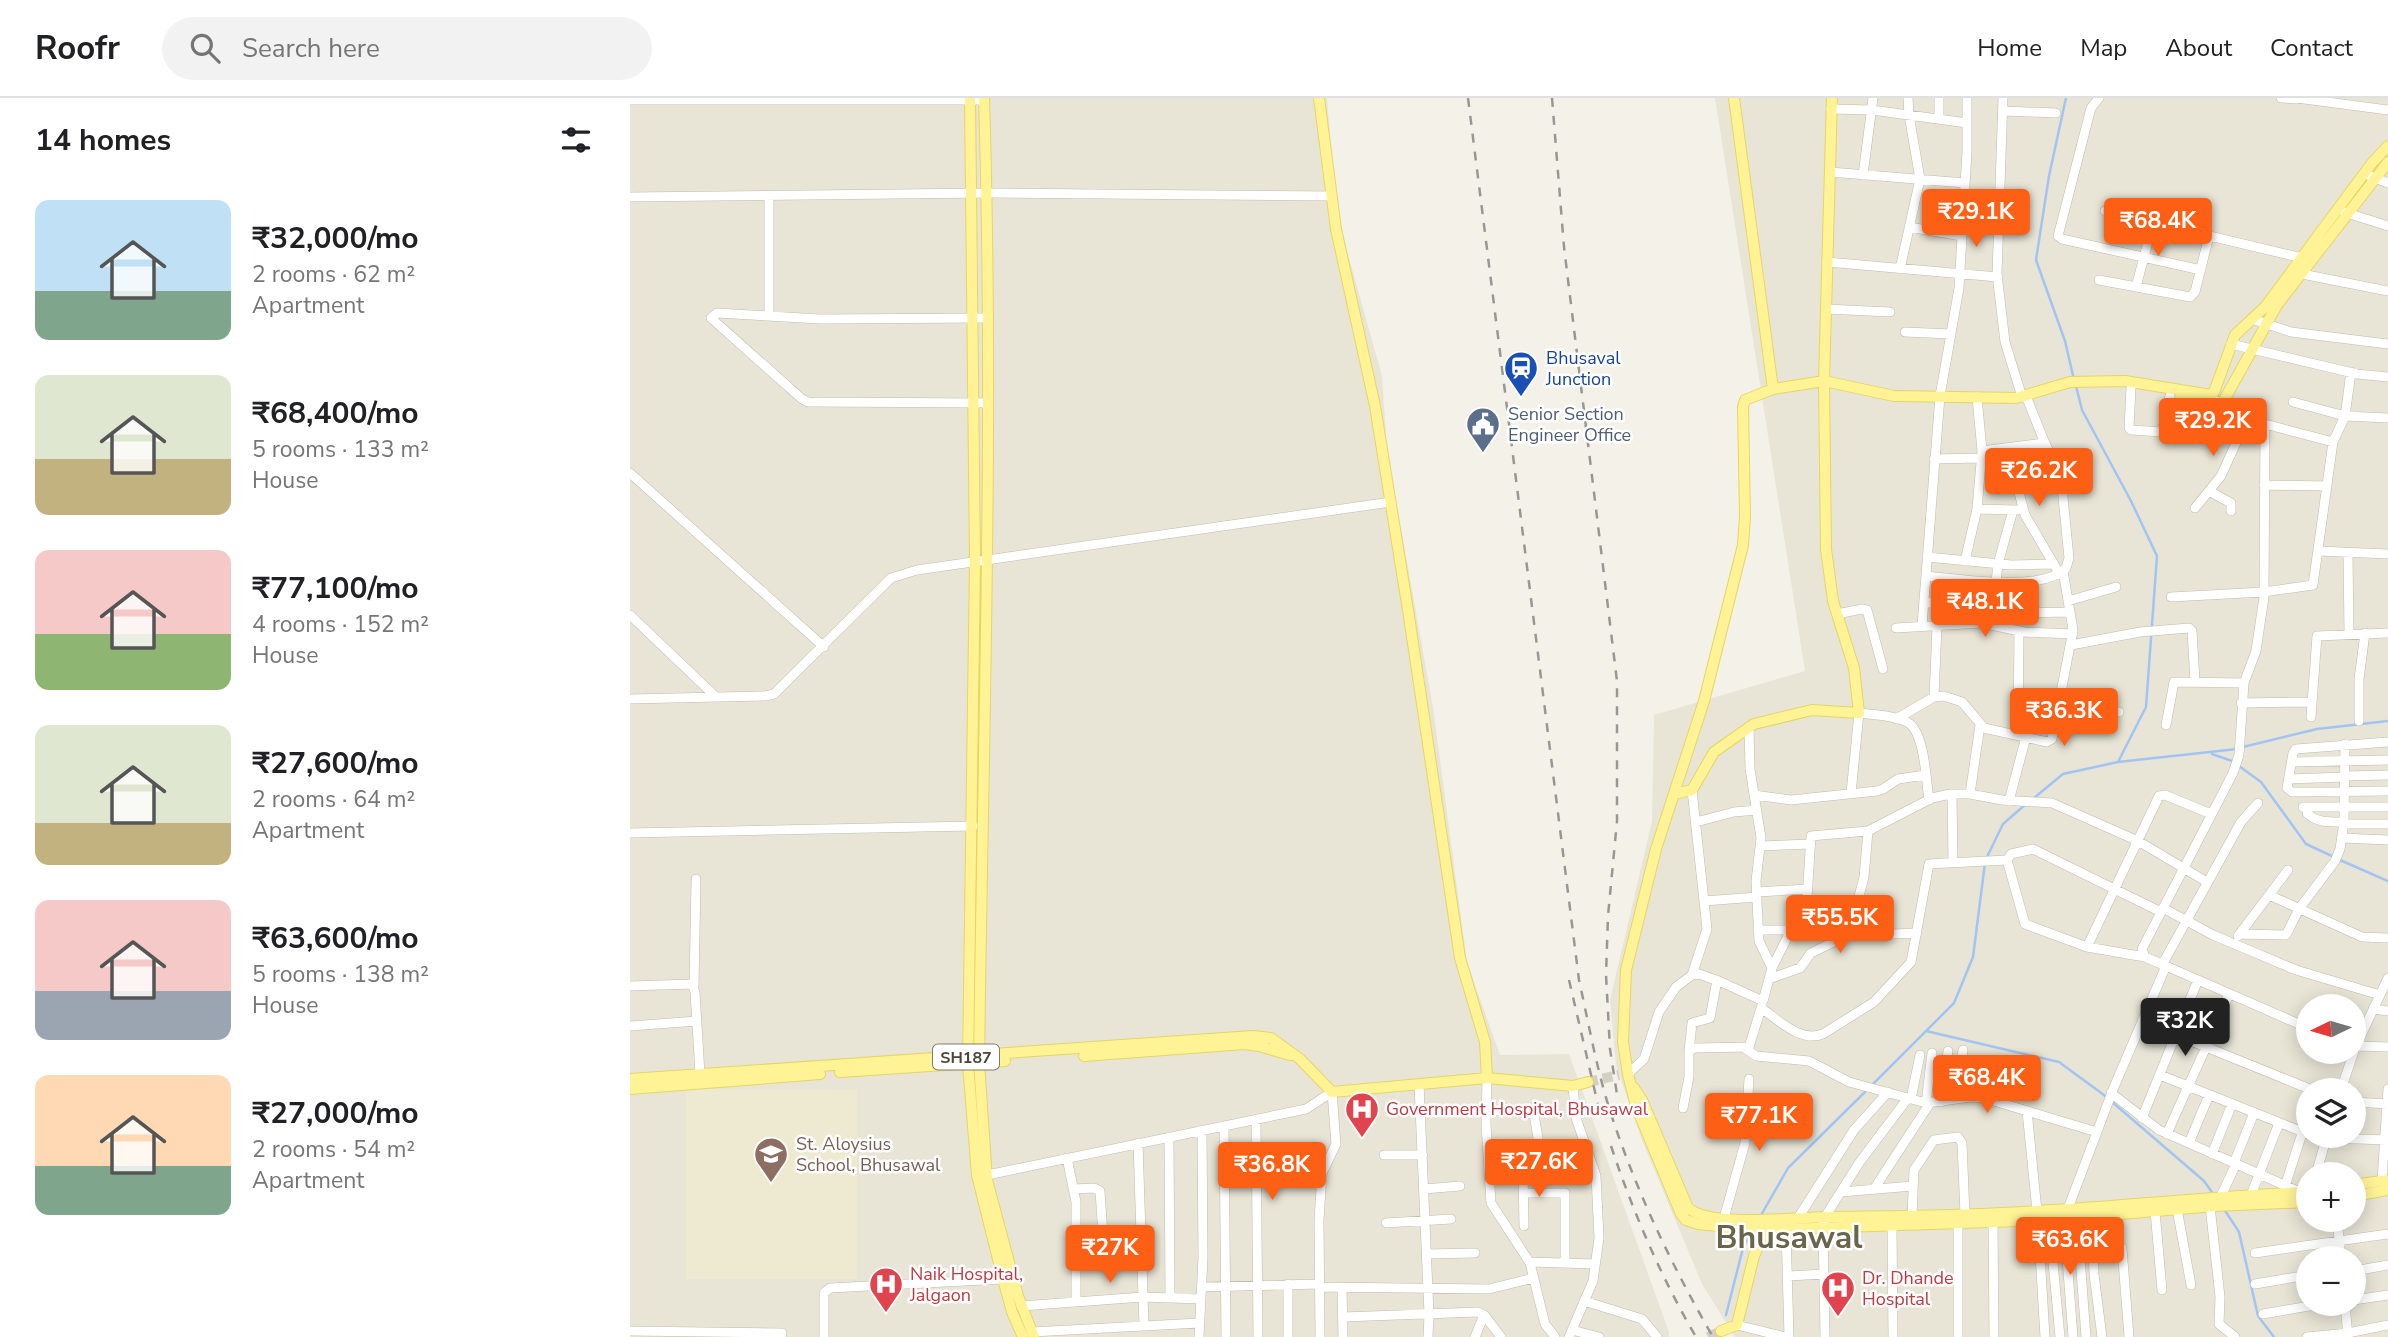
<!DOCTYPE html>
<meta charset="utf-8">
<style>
:root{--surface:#fff;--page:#f2f2f2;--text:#202124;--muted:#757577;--line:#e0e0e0;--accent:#fd6015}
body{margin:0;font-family:"Nunito Sans",sans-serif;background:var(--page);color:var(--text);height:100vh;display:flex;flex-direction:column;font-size:26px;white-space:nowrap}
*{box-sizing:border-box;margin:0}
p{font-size:23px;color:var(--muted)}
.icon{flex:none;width:38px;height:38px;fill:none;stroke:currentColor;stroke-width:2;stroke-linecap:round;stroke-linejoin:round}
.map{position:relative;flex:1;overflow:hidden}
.side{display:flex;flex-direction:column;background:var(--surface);width:630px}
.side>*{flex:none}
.needle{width:46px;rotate:265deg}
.tools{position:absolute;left:1666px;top:896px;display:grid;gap:14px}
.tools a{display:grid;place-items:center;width:70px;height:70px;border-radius:50%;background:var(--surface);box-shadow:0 4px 18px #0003;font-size:35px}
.price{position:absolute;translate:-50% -60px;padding:0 16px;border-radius:7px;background:var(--accent);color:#fff;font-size:23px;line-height:46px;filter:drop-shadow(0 2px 4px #0008)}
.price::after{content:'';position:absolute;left:50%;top:42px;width:21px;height:16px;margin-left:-10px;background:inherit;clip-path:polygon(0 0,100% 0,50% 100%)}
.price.on{background:#222;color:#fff}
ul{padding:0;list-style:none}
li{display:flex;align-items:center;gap:21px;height:175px;padding:0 35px}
li span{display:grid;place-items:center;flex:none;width:196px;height:140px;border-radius:14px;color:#555}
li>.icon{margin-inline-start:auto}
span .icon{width:84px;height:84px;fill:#fffc;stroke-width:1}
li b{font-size:30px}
h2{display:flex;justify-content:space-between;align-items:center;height:84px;padding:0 35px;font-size:30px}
header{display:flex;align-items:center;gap:42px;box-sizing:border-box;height:98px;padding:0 35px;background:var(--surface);border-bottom:2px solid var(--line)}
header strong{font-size:33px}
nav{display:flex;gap:38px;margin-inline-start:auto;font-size:24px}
.search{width:490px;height:63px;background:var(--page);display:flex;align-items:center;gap:18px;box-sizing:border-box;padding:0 24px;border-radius:38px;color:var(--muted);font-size:26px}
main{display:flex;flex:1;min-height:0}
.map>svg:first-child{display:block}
</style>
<header>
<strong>Roofr</strong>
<div class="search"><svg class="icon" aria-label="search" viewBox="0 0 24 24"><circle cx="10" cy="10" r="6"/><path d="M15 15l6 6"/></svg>Search here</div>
<nav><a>Home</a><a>Map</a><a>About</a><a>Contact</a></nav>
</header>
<main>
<section class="side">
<h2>14 homes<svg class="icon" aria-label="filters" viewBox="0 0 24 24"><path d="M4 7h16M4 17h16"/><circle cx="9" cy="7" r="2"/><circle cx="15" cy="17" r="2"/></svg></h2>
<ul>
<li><span style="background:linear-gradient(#bfe0f5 65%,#7fa58c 0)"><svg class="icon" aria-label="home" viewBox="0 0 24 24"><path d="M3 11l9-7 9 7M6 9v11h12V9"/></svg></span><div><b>₹32,000/mo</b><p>2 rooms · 62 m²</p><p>Apartment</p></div></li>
<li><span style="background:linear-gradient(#dfe7d0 60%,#c2b280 0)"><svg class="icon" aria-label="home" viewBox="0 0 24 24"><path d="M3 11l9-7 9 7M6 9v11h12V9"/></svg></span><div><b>₹68,400/mo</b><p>5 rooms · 133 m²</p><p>House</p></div></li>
<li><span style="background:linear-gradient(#f6c9c9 60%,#8fb573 0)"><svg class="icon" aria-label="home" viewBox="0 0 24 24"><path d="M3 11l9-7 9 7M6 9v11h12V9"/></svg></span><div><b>₹77,100/mo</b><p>4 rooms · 152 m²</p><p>House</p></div></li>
<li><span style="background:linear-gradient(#dfe7d0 70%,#c2b280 0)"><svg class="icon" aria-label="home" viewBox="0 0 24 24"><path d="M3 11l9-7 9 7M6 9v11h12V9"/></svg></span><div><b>₹27,600/mo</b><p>2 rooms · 64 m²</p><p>Apartment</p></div></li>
<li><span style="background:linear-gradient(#f6c9c9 65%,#9aa5b1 0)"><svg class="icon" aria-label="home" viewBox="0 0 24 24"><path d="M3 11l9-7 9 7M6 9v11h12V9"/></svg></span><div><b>₹63,600/mo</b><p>5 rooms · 138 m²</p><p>House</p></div></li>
<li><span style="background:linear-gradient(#ffd9b3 65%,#7fa58c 0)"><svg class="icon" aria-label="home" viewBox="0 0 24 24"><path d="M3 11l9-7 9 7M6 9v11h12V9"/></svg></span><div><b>₹27,000/mo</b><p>2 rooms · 54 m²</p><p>Apartment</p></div></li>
</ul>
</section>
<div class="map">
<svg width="1758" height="1239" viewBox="0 0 1758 1239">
<rect width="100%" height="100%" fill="#f4f2e8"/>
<path fill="#e8e5d6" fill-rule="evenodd" d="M0 0H697L707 117 752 278 757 352 803 609 837 864 870 957 939 956 1039 1234V1239H0Z
M1085 0H1758V1239H1105L1072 1186 1011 1040 986 967 980 902 1022 723 1024 617 1175 573ZM1678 908H1724V954H1678ZM1678 992H1724V1038H1678ZM1678 1076H1724V1122H1678ZM1678 1160H1724V1206H1678Z"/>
<path fill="#edead1" d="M56 991 227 992V1181H56Z"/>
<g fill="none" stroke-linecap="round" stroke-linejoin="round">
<path stroke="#a3c4f2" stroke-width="2.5" d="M1436 0 1419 78 1406 162 1435 243 1444 282
M1446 288 1452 312 1501 403 1527 458 1516 609 1488 664
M1613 649 1687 631 1758 623
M1582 656 1602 663 1631 684 1676 746 1704 759
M1404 700 1433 676 1488 664 1607 651
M1357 759 1373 726 1396 706
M1710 762 1758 783
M1296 933 1429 964 1474 997 1574 1083 1584 1097
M1243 986 1324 905 1343 859 1355 765
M1594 1111 1609 1134 1628 1218 1644 1239
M1130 1119 1158 1070 1238 991
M1096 1217 1113 1150 1122 1134"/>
<path stroke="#d2cfc4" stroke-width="10" stroke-dasharray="10 5" stroke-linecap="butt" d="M958 984 989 977
M1078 1239 1091 1233"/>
<g stroke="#c0bcaa" stroke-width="10">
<path id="minor" d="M1373 0 1367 176 1375 244 1392 299
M1469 0 1461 10 1428 138 1432 141 1571 172
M1651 0 1667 1
M1667 0 1758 12
M0 2H354
M1201 11 1242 12 1337 25
M1373 13 1426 15
M1309 21V0
M1200 74 1335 85
M1233 77 1243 0
M1740 78 1758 85
M0 99 358 95 702 98
M1475 113 1672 160
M1714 114 1758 128
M1279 129 1332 138
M1197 164 1368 179
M1270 171 1290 81 1279 17 1278 0
M1667 175 1758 193
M1469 182 1560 199 1565 194 1579 138
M1506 189 1523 125
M1196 211 1260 214
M139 218V98
M1622 221 1661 234 1758 246
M1275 234 1321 236
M1601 246 1727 276 1758 279
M1501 290 1499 330 1501 332 1532 334 1540 298
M1663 304 1715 318 1721 274
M357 305 178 304 172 301 81 220 87 215 190 221 357 220
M1635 326 1703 344 1715 318 1758 320
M1377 350 1395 417 1429 475
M1352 353 1415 345
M1304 361 1351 360
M0 375 194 549
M1634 387 1697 388
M1579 393 1601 405V413
M1565 410 1591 378 1606 345 1616 318
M1347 411 1387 412
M1688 453 1758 456
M1718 455 1719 536
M1297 459 1381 467 1424 466
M1335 463 1347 411 1352 353 1347 299
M1296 478C1329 481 1411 495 1436 470L1439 460 1431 379 1414 343 1396 298
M1541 499 1634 494 1683 487 1703 344
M1438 503 1486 489
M1294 504 1388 515 1440 514
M1207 516 1232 511 1237 512 1253 571
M0 517 85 598
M1361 527 1368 466 1383 412
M1292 528 1310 298 1329 190 1337 53V0
M1266 530 1352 525 1394 534 1443 536
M1441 547 1510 534 1559 530 1562 533 1565 583
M1304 599 1307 528
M0 601 135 598 144 596 261 480 287 472 761 404
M1431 602 1456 611 1489 614
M1611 605 1682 604
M1681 619 1687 538 1758 535
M1266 621 1304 599 1314 598 1332 604 1354 630 1417 644 1422 641 1443 532 1433 473
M1729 623V581L1735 535
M1536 627 1544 584 1614 585
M1119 629 1120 671 1131 740 1126 783 1129 843 1142 870
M1388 637 1389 533
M1758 644 1666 651 1663 655 1657 690 1662 694 1758 693
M1662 664 1758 662
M1715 678 1758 677
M1659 681 1715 679
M1221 695 1229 615C1244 617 1264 617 1277 624 1295 633 1296 683 1299 702
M1322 696 1323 764
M1340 696 1350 627
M1124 697 1161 702 1247 693 1253 691 1268 681 1295 677
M1379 703 1396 639
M1673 709H1758
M1679 709 1677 715C1686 725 1701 724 1714 724
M1066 724 1104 714 1127 712
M1714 726H1758
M0 735 343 728
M1711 740 1758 742
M1130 748 1180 746
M1127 794 1177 791
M1639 797 1732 839 1758 840
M1074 803 1127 799
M1533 810 1583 837 1666 872 1750 897
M1128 832H1161
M1610 836 1656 837 1669 811 1705 763 1710 751 1714 724 1715 646
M1219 837 1234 779 1238 733
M1608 838 1658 772
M1457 849 1529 698 1535 697 1581 716
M1515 859 1457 849 1395 826 1377 762 1381 756 1403 751 1531 814
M1532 867 1611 724 1628 705
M1536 868 1678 930
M1062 877 1077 831 1062 692
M1139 881 1170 870 1181 855 1216 838 1287 835
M0 888 62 886 65 894 70 976
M64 889 66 781
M1131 910C1149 922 1170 945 1193 936L1244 904 1281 864 1299 766 1377 762
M1743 911 1758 913
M1512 923 1682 992
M0 928 67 923
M1727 948 1758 949
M1116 951 1126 958 1179 963 1219 984 1296 1005 1341 999 1354 1000 1467 1034
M1059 953 1062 925 1080 920 1087 882
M998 976 1014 961 1029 914 1046 889 1062 877 1069 876 1091 884 1133 903 1142 870 1177 800 1181 738 1238 733 1302 700 1320 696H1340L1372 702 1422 705 1508 743 1577 784
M1530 977 1678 1036
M857 980 856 1026 861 1105 900 1165 915 1226 925 1239
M789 986 799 1216 798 1239
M1711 992 1725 950 1758 880
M1481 995 1529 1032 1670 1094
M1281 1001 1290 957
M1326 1001 1333 952
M1311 1004 1318 953
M1724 1004 1758 1006
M1296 1005 1302 955
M1053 1010 1059 979V953L1065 950 1119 949 1132 907
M856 1011 904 1016 910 1052
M1397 1013 1407 1113
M1512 1020 1568 882
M626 1021 628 1239
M594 1028 596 1239
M1537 1036C1557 989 1580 943 1599 896
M539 1039 540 1200
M1697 1040 1758 1042
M508 1045 514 1228
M1559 1045 1579 997
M1582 1056 1602 1006
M754 1057H793
M437 1060 446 1104V1204
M1604 1065 1624 1015
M893 1074 894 1128
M1686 1076 1697 1038
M357 1077 676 1011 702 994 706 1046 692 1075 689 1122 690 1239
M1752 1083 1758 991
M1655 1088 1678 1017
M444 1091 464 1090 470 1093 473 1137 470 1142 446 1144
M794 1091 830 1088
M1244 1091 1300 1005
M1211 1094 1283 1088
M894 1095H935V1164
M1621 1097 1649 1025
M1591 1098 1606 1066
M1580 1108 1590 1199 1589 1226 1605 1239
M1547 1111 1561 1187
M1525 1113 1532 1192
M1282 1118 1284 1072 1304 1042 1328 1039 1332 1045 1335 1117
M1462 1118 1464 1176 1472 1239
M1094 1120 1115 1045 1119 981
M1168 1120 1224 1032 1258 994
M1447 1120 1456 1239
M1419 1122 1430 1239
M1707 1122 1711 1160
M1408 1123 1415 1239
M756 1125 821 1121
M1363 1125 1364 1239
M1328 1126V1239
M1262 1127 1263 1239
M1156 1131 1159 1239
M1492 1150 1499 1239
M1625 1155 1758 1136
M797 1156 845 1155
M900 1164 965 1166
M1724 1173 1758 1167
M1158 1178 1194 1176
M658 1186V1239
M1625 1186 1678 1177
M571 1189 690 1186
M690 1189 859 1191 904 1180
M712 1189 713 1239
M1724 1202 1758 1197
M954 1203 1012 1221 1027 1239
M1715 1206 1718 1239
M391 1208 513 1199 570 1201
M1633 1216 1691 1206
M713 1219 848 1214 855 1218 871 1239
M1107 1227 1155 1239
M942 1232 969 1239
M0 1233 152 1235 151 1239
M402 1234 569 1225
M194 1239V1195L200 1190 373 1181
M569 1239 573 1160 572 1032
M845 1239 854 1217
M939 1239 963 1183 969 1140 966 1078 946 1020 943 988
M1195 1239 1193 1129 1195 1119 1229 1065 1278 1000
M1443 1239 1434 1121 1484 989 1536 868 1515 859 1512 851 1603 675 1609 657 1614 585 1626 553 1634 499 1635 326 1586 303
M1677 1239 1718 1235 1758 1227"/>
</g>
<g stroke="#e6d564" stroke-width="12">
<path id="major" d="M340 0 345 464 338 966 347 1077 373 1181 382 1214 393 1239
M354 0C364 321 353 644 349 965L357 1082 388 1198 404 1239
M689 0 706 131 745 308 778 512 830 860 855 944 857 980
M1104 0 1143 291 1115 302 1113 309 1115 418 1113 447 1074 603 1026 751 996 872 993 944 998 976 1006 1008 1051 1116 1056 1122 1068 1126 1126 1132 1419 1122 1585 1108 1678 1104
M1143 291 1194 283 1264 298 1386 300 1440 284 1495 283 1581 297 1584 294 1605 237 1635 209 1742 65 1758 48
M1550 299 1586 306 1593 304 1647 207 1758 64
M1044 696 1062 692 1084 654 1124 626 1182 612 1229 615 1224 570 1203 503 1196 451 1194 283 1202 0
M454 958 614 946 629 948 660 957
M210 974 375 963
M0 981 623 938 641 940 670 961 702 994 857 980 943 988 958 984
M1004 990 1012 1002 1058 1110C1082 1130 1167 1119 1199 1119 1269 1118 1338 1118 1407 1113 1498 1108 1588 1098 1678 1094
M0 991 190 976
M1724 1087 1758 1082
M1724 1098 1758 1092
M1091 1233 1107 1227 1124 1158 1135 1132"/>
</g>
<use href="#minor" stroke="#fff" stroke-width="9"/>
<use href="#major" stroke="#fff396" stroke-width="10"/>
<path stroke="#979797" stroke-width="2.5" stroke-dasharray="9 9" stroke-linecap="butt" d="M838 0 949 882C959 927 967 973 981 1016 1007 1095 1042 1168 1083 1239
M922 0 934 149 987 583V723L978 818 976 877 980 951 988 1003
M939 882 969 1011
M981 1048C1003 1114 1031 1179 1066 1239"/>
</g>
<defs>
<g id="station-pin" transform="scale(1.75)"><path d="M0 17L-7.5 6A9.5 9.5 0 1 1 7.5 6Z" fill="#1a4fb4" stroke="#fff"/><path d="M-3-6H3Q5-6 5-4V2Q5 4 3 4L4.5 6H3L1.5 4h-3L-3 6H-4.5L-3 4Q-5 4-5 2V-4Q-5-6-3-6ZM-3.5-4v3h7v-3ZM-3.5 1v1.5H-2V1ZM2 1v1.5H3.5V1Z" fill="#fff"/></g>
<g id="civic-pin" transform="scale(1.75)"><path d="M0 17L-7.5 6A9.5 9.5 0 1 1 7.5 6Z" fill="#5c6f8a" stroke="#fff"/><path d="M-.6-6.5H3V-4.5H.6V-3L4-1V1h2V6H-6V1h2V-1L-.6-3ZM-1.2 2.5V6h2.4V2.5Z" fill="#fff"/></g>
<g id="hospital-pin" transform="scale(1.75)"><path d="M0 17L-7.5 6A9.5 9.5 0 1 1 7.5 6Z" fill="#e0444e" stroke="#fff"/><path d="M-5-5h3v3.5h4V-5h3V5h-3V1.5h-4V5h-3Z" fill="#fff"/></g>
<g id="school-pin" transform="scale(1.75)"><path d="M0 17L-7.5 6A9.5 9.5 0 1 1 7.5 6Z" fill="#8d6e63" stroke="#fff"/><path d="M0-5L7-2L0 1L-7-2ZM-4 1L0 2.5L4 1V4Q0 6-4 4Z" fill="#fff"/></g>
</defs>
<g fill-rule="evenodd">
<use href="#station-pin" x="891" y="270"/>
<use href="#civic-pin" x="853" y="326"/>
<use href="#hospital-pin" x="732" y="1011"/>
<use href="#school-pin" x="141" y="1056"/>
<use href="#hospital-pin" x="256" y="1186"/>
<use href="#hospital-pin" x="1208" y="1190"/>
</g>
<g text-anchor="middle" stroke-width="5" stroke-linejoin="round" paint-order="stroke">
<rect fill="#fff" stroke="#7f7c72" stroke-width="2" x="303" y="946.5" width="66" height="25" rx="5"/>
<g font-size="16" font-weight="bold" fill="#484436">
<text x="336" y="965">SH187</text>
</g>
<g font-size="18" fill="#164399" stroke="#fff" text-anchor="start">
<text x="916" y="266">Bhusaval<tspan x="916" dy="21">Junction</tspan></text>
</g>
<g font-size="18" fill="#4e5e75" stroke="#fff" text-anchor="start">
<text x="878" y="322">Senior Section<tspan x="878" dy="21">Engineer Office</tspan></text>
</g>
<g font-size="18" fill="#be3a42" stroke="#fff" text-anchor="start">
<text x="756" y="1017">Government Hospital, Bhusawal</text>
<text x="280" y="1182">Naik Hospital,<tspan x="280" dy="21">Jalgaon</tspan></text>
<text x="1232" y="1186">Dr. Dhande<tspan x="1232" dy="21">Hospital</tspan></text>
</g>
<g font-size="18" fill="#785e54" stroke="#fff" text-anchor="start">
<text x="166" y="1052">St. Aloysius<tspan x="166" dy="21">School, Bhusawal</tspan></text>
</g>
<g font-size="32" font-weight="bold" fill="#6b644d" stroke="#fff">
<text x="1159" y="1150">Bhusawal</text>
</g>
</g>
</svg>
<div class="tools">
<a><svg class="needle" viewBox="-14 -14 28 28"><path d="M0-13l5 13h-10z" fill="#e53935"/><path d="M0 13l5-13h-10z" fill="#757577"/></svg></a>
<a><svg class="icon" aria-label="layers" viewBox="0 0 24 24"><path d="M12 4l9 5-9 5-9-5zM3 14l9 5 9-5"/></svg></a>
<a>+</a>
<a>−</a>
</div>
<b class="price" style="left:1346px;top:151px">₹29.1K</b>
<b class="price" style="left:1528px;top:160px">₹68.4K</b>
<b class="price" style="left:1583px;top:360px">₹29.2K</b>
<b class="price" style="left:1409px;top:410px">₹26.2K</b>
<b class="price" style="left:1355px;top:541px">₹48.1K</b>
<b class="price" style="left:1434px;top:650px">₹36.3K</b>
<b class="price" style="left:1210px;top:857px">₹55.5K</b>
<b class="price on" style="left:1555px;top:960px">₹32K</b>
<b class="price" style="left:1357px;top:1017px">₹68.4K</b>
<b class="price" style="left:1129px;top:1055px">₹77.1K</b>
<b class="price" style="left:909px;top:1101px">₹27.6K</b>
<b class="price" style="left:642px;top:1104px">₹36.8K</b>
<b class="price" style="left:1440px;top:1179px">₹63.6K</b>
<b class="price" style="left:480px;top:1187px">₹27K</b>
</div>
</main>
